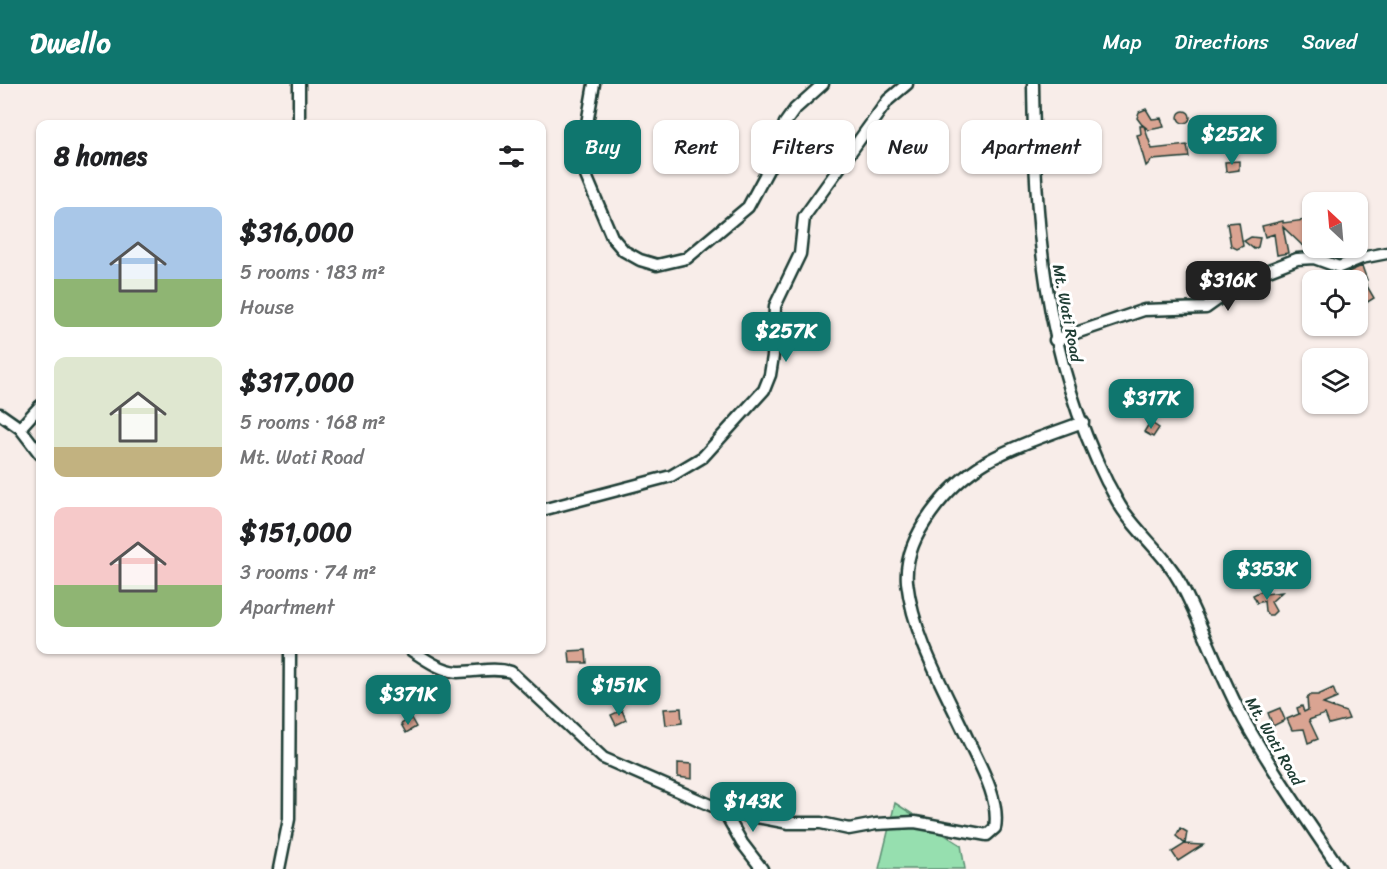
<!DOCTYPE html>
<meta charset="utf-8">
<style>
:root{--surface:#fff;--page:#f2f2f2;--text:#202124;--muted:#757577;--accent:#0f766e}
body{margin:0;font-family:Sriracha,sans-serif;background:var(--page);color:var(--text);height:100vh;display:flex;flex-direction:column;font-size:22px;white-space:nowrap}
*{box-sizing:border-box;margin:0}
p{font-size:20px;color:var(--muted)}
.icon{flex:none;width:33px;height:33px;fill:none;stroke:currentColor;stroke-width:2;stroke-linecap:round;stroke-linejoin:round}
.map{position:relative;flex:1;overflow:hidden}
.details{position:absolute;left:36px;top:36px;width:510px;height:534px;display:flex;flex-direction:column;background:var(--surface);border-radius:12px;box-shadow:0 2px 4px #0004}
.details>*{flex:none}
.banner{position:absolute;left:564px;top:36px;width:570px;height:54px;display:flex;gap:12px}
.needle{width:39px;rotate:334deg}
.buttons{position:absolute;left:1302px;top:108px;display:grid;gap:12px}
.buttons a{display:grid;place-items:center;width:66px;height:66px;border-radius:12px;background:var(--surface);box-shadow:0 2px 4px #0004;font-size:30px}
.price{position:absolute;translate:-50% -51px;padding:0 14px;border-radius:12px;background:var(--accent);color:#fff;font-size:20px;line-height:39px;filter:drop-shadow(0 2px 3px #0008)}
.price::after{content:'';position:absolute;left:50%;top:36px;width:18px;height:14px;margin-left:-9px;background:inherit;clip-path:polygon(0 0,100% 0,50% 100%)}
.price.selected{background:#222;color:#fff}
ul{padding:0;list-style:none}
li{display:flex;align-items:center;gap:18px;height:150px;padding:0 18px}
li span{display:grid;place-items:center;flex:none;width:168px;height:120px;border-radius:12px;color:#555}
li>.icon{margin-inline-start:auto}
span .icon{width:72px;height:72px;fill:#fffc;stroke-width:1}
li b{font-size:26px}
h2{display:flex;justify-content:space-between;align-items:center;height:72px;padding:0 18px;font-size:26px}
.pill{padding:0 21px;border-radius:12px;background:var(--surface);box-shadow:0 2px 4px #0004;font-size:21px;line-height:54px}
.pill.selected{background:var(--accent);color:#fff}
header{display:flex;align-items:center;gap:36px;box-sizing:border-box;height:84px;padding:0 30px;background:var(--accent);color:#fff}
header strong{font-size:28px}
nav{display:flex;gap:33px;margin-inline-start:auto;font-size:21px}
.map>svg:first-child{display:block}
</style>
<header>
<strong>Dwello</strong>
<nav><a>Map</a><a>Directions</a><a>Saved</a></nav>
</header>
<div class="map">
<svg width="1387" height="785" viewBox="0 0 1387 785">
<rect width="100%" height="100%" fill="#f8ede9"/>
<filter id="ink" filterUnits="userSpaceOnUse"><feTurbulence type="fractalNoise" baseFrequency=".0167" numOctaves="2"/><feDisplacementMap in="SourceGraphic" scale="12" xChannelSelector="R" yChannelSelector="G"/><feConvolveMatrix kernelMatrix="1 2 1 2 8 2 1 2 1" color-interpolation-filters="sRGB"/></filter>
<g filter="url(#ink)">
<path fill="#96dfaf" stroke="#5a8e72" stroke-width="1.5" d="M895 719 961 761 965 785H879Z"/>
<path fill="#daa492" stroke="#1f3d34" stroke-width="1.5" d="M1146 25 1152 35 1161 34 1164 43 1149 46 1144 42 1152 65 1187 61 1189 73 1152 76 1146 82 1137 51 1141 50 1140 42H1143L1137 34 1139 28Z
M1178 33a6 6 0 1 1 12 0a6 6 0 1 1-12 0Z
M1239 77V86L1226 88 1225 78Z
M1312 135 1311 162 1304 163 1283 143 1288 169 1277 171 1274 150 1265 153 1262 142 1283 137V139Z
M1239 138 1243 162 1237 165 1231 162 1227 139Z
M1251 153 1260 154 1258 163 1254 165 1244 157Z
M1362 182 1367 196 1364 197 1374 214 1366 219 1358 206V196H1351L1348 188Z
M1150 338 1159 344 1153 353 1144 348Z
M1261 507 1265 510 1282 508 1271 518 1276 527 1272 531H1268L1265 527 1264 517 1257 519 1253 511Z
M586 566 587 579H570L569 567Z
M1333 604 1337 614 1323 620 1346 628 1349 635 1329 640 1325 630 1309 636 1318 655 1308 659 1304 645 1292 646 1287 635 1299 630 1297 624 1302 622 1304 628 1308 626 1307 614 1311 611H1318Z
M681 624 682 639 666 641 664 625Z
M1280 624 1285 636 1273 642 1268 629Z
M622 626 626 636 616 641 611 631Z
M411 634 416 643 406 649 401 640Z
M678 679 692 680V695L678 693Z
M1180 744 1187 748 1185 760 1203 761 1178 777 1172 768 1185 760 1176 752Z"/>
<g fill="none" stroke-linecap="round" stroke-linejoin="round">
<g stroke="#1f3d34" stroke-width="15">
<path id="street" d="M594 0 583 62 584 87 612 153 624 167 640 176 657 181 687 174 748 123 769 84 785 39 795 25 823 0
M1033 0C1035 141 1043 269 1107 398 1113 408 1118 420 1125 429 1143 454 1166 472 1181 500 1204 544 1220 592 1244 636 1273 688 1307 736 1340 785
M299 40V0
M1055 256 1144 226 1206 224 1248 194 1297 175 1314 174 1339 183 1361 174 1387 169
M0 330 20 344 40 370
M20 344 40 322
M542 426 671 392 703 373 764 306 770 291 773 272 775 222 800 170 804 133 888 16 907 0
M411 566C425 575 441 587 458 588 476 588 494 583 511 588L603 674 724 727 789 739H821L849 745 876 740 915 738 987 751 995 744C1000 716 981 683 969 658 946 608 913 553 907 498 903 452 949 400 986 378 1016 361 1050 350 1083 338
M724 727 742 759 762 785
M279 785 289 735 290 566"/>
</g>
<use href="#street" stroke="#fff" stroke-width="10"/>
</g>
</g>
<g text-anchor="middle" stroke-width="6" stroke-linejoin="round" paint-order="stroke">
<g font-size="16" fill="#1f3d34" stroke="#fff">
<text transform="translate(1068 229) rotate(79)" y="6">Mt. Wati Road</text>
<text transform="translate(1275 657) rotate(60)" y="6">Mt. Wati Road</text>
</g>
</g>
</svg>
<div class="buttons">
<a><svg class="needle" viewBox="-14 -14 28 28"><path d="M0-13l5 13h-10z" fill="#e53935"/><path d="M0 13l5-13h-10z" fill="#757577"/></svg></a>
<a><svg class="icon" aria-label="locate" viewBox="0 0 24 24"><circle cx="12" cy="12" r="6"/><path d="M12 2v4M12 18v4M2 12h4M18 12h4"/></svg></a>
<a><svg class="icon" aria-label="layers" viewBox="0 0 24 24"><path d="M12 4l9 5-9 5-9-5zM3 14l9 5 9-5"/></svg></a>
</div>
<b class="price" style="left:1232px;top:82px">$252K</b>
<b class="price selected" style="left:1228px;top:228px">$316K</b>
<b class="price" style="left:786px;top:279px">$257K</b>
<b class="price" style="left:1151px;top:346px">$317K</b>
<b class="price" style="left:1267px;top:517px">$353K</b>
<b class="price" style="left:619px;top:633px">$151K</b>
<b class="price" style="left:408px;top:642px">$371K</b>
<b class="price" style="left:753px;top:749px">$143K</b>
<div class="banner">
<a class="pill selected">Buy</a>
<a class="pill">Rent</a>
<a class="pill">Filters</a>
<a class="pill">New</a>
<a class="pill">Apartment</a>
</div>
<section class="details">
<h2>8 homes<svg class="icon" aria-label="filters" viewBox="0 0 24 24"><path d="M4 7h16M4 17h16"/><circle cx="9" cy="7" r="2"/><circle cx="15" cy="17" r="2"/></svg></h2>
<ul>
<li><span style="background:linear-gradient(#a9c7e8 60%,#8fb573 0)"><svg class="icon" aria-label="home" viewBox="0 0 24 24"><path d="M3 11l9-7 9 7M6 9v11h12V9"/></svg></span><div><b>$316,000</b><p>5 rooms · 183 m²</p><p>House</p></div></li>
<li><span style="background:linear-gradient(#dfe7d0 75%,#c2b280 0)"><svg class="icon" aria-label="home" viewBox="0 0 24 24"><path d="M3 11l9-7 9 7M6 9v11h12V9"/></svg></span><div><b>$317,000</b><p>5 rooms · 168 m²</p><p>Mt. Wati Road</p></div></li>
<li><span style="background:linear-gradient(#f6c9c9 65%,#8fb573 0)"><svg class="icon" aria-label="home" viewBox="0 0 24 24"><path d="M3 11l9-7 9 7M6 9v11h12V9"/></svg></span><div><b>$151,000</b><p>3 rooms · 74 m²</p><p>Apartment</p></div></li>
</ul>
</section>
</div>
